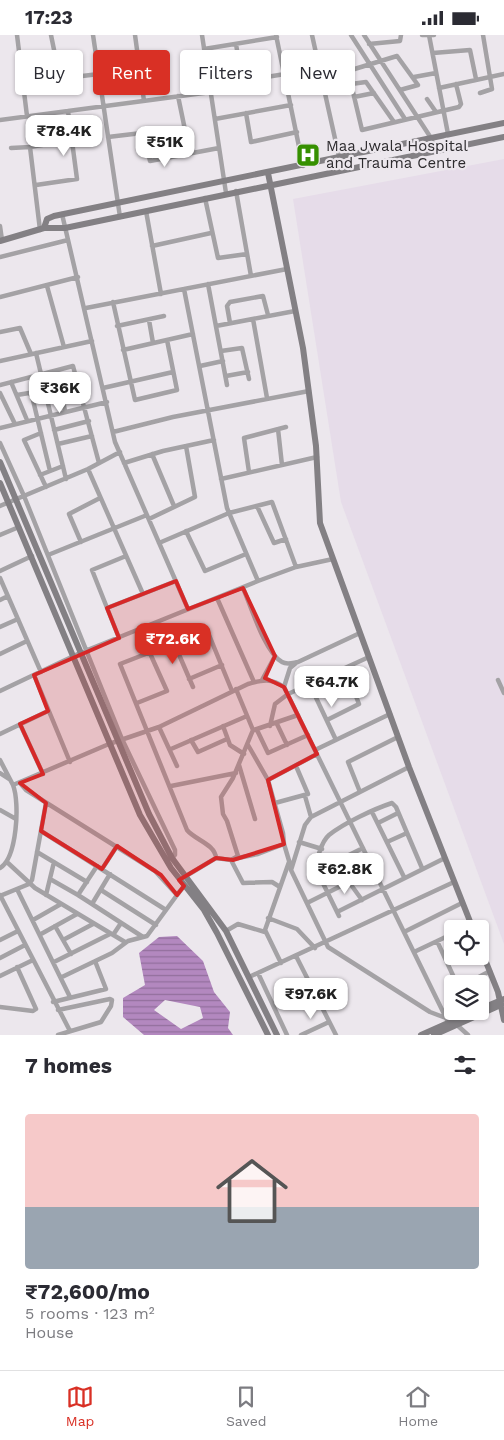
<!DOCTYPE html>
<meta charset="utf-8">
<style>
:root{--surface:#fff;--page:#f7f7f7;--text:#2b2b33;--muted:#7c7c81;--line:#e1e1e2;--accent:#d93025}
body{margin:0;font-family:"Work Sans",sans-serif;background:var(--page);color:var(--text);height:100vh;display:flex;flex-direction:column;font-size:19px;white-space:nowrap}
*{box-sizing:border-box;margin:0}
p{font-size:16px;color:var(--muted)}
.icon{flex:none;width:28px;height:28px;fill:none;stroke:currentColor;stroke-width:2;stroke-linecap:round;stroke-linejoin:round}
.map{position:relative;height:1000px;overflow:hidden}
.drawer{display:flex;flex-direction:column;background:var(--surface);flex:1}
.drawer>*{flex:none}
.hud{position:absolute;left:15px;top:15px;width:475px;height:45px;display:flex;gap:10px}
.controls{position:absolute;left:444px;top:885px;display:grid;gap:10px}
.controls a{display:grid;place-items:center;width:45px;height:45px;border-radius:5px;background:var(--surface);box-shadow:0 1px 4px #0004;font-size:25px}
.price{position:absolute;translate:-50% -42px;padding:0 11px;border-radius:10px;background:#fff;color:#222;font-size:16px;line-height:32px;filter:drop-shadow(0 1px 2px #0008)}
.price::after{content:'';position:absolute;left:50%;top:30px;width:15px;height:11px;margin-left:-8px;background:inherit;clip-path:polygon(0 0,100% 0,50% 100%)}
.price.current{background:var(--accent);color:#fff}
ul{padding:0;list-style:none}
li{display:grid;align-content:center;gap:10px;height:265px;padding:0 25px}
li+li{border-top:1px solid var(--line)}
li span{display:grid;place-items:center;height:155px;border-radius:5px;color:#555}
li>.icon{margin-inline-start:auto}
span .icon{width:90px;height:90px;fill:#fffc;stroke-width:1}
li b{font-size:21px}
h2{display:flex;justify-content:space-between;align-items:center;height:60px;padding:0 25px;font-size:21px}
.chip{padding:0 18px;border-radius:5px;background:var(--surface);box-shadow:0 1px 4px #0004;font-size:18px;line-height:45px}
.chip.current{background:var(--accent);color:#fff}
.status{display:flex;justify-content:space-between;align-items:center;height:35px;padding:0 25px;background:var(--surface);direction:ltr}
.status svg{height:14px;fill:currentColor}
.tab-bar{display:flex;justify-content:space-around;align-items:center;height:70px;border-top:1px solid var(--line);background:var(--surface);font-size:14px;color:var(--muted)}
.tab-bar a{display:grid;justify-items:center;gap:2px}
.tab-bar .current{color:var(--accent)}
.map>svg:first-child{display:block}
</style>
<div class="status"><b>17:23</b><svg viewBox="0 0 49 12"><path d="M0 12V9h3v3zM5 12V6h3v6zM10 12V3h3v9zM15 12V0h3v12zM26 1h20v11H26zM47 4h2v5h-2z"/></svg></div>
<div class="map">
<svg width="504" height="1000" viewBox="0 0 504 1000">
<defs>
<pattern id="water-rules" width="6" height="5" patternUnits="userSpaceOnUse" patternTransform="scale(1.25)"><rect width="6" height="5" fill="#b388bf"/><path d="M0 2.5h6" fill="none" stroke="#926f9c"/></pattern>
</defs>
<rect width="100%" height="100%" fill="#ece7ed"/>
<path fill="#e6dce9" d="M504 124V909L341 467 293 164Z"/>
<path fill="url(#water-rules)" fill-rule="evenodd" d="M177 901 203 926 214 957 230 977 228 993 233 1000H144L123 982V963L145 950 139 918 159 902ZM165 965 200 972 203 983 181 994 154 975Z"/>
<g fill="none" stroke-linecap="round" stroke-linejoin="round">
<path stroke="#a4a2a5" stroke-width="4.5" d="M17 0 27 81
M51 0 60 44
M93 0 120 182
M135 0 144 66
M202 0 226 158
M276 0 303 131
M312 0 342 135
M351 0 405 84
M364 0 431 103 436 117
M422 0H434
M429 0 448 99
M236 9 242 46 285 39
M369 9 400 6 401 0
M204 14 277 2
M433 18 470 15 476 44
M414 42 436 38
M23 48 99 39
M351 49 366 47 394 87
M287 51 348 36
M439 53 504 39
M400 55 418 50 397 21 348 36 362 95 459 72 461 69 456 49
M480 58 492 54 483 0
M178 61 190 119
M354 62 374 58
M427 64 436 77
M246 78 251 107 297 97
M215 84 291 70
M0 85 211 57
M144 98 150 126 219 113
M108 102 184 93
M11 113 30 112
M36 150 77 144 68 76
M236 156 251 241
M205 163 218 223 247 219
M146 176 161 259
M62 179 115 407 188 574
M0 191 2 205
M40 195 30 112 71 105
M152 211 211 198
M0 222 68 205
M208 249 227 350
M47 251 64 312
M184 254 227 473 258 546
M0 262 78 242
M113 267 135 365 177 355 167 305
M86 273 287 234
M253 284 267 363
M149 285 153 308
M230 288 227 271 230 267 263 261 268 280
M117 291 164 281
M216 291 295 276
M0 297 20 293 31 319
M123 315 193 299
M221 316 242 313 249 344
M36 318 66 444
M0 326 92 306
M200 331 223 326
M226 341 248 337
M11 347 27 385
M0 350 73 331 99 428
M103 353 173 337
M0 358 15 389
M17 360 29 358 32 361 50 436
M65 376 60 351 78 345
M0 393 107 367
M278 394 282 430
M54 395 89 386
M113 397 173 382 309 356
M41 398 24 405 46 452
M0 408 24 461 122 704 175 815V820L172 823
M58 409 92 401
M152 419 174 471
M124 428 163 416 214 405
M88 434 143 559
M249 437 244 403 286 392
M40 440 63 431
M221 444 317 422
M0 471 88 434 120 417
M257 471 274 508 286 504
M149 484 195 462 186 411
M186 496 205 536 246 519
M0 500 19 492
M81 507 69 479 100 463
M159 508 229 478 272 467 296 532
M48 520 147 480
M0 536 32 521
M0 543 41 637
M243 553C251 571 265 618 282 627 287 630 292 628 298 627L360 598
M217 563 254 647
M0 565 8 561
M107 573 176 546
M0 592 18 584
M119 603 92 535 126 521
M174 608 193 652
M0 619 27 606
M34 640 70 727
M189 644 222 630
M262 645 275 621
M498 645 504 658
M310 650 336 705
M284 652 290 633 296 628
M0 656 80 618 258 546 296 532 333 524
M232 656 207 595 120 629 187 795C195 805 215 809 216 823L231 825 238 821 227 786 223 779 221 762 233 743 253 695 236 654
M137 668 167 656 139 594
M327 685 359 669 345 633
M20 689 43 739
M277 689 287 710
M223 691 230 710 244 719
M270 691 275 669 288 659 369 622
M159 692 177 731
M254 695 298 680
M257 695 268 718 308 700
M0 699 48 676
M191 705 198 717 227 704
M248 710 268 745
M171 714 247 681
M315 715 390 679
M0 725 13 750
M239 730 255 784
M409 732 311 782 305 790 291 835 328 912 430 977 446 983
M0 738 9 744
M20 748 26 755 155 836 177 860 147 901 128 906 112 918 62 942
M171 751 236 738
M360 757 348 727 398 702
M305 761 311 782
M275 768 308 759 296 731
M0 775 16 784
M372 777 404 842
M378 788 398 778
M41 796 166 875
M299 807 322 814
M387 807 407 798
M284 809 290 829
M37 817 87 847
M238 823 258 819 284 809 283 798 268 745 317 719
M231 825 243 848 272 847 280 852
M8 828 35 853 125 907
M97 831 78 860 92 869 110 839
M0 833C17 823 20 768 13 750L109 709 159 692 248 649C262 645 272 643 284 652L449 989
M102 834 117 811
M317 836C315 826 322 806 329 800 344 788 374 774 392 768L396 772 422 833
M186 841 216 823
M50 844 78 860
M17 854 70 962
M101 855 156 890
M0 860 70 996
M46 860 54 827
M177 860 184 851
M0 861 29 849 32 845 46 768
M307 868 349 847 362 865
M92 869 143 902
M337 877 445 823
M339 881 317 836 363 813
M268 883 297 894 315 913
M33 885 61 869
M55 891 71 919
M226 896 238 889 265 897
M404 897 462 868
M41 899 77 879
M113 900 121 888
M0 905 18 896
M63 905 93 889
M437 906 457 949
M414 917 452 899
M296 921 336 1000
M0 923 25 910
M54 927 110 899
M281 928 265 895 289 827
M258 938 287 1000
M0 941 33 925
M249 942 454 847
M466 949 490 936
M53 967 106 954 95 926
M0 972 33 976 36 974 17 932
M58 975 110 964 112 965 111 971 101 987 58 1000
M457 990 468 1000
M301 1000 329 987"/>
<path stroke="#838084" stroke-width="6" d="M268 138 303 313 316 411 320 488 409 732 473 894
M44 193 47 184 54 181 504 88
M0 206 44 193H65L504 102
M0 427 149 779 172 823 226 896 277 1000
M0 448 140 780 171 833 204 875 217 898 268 1000
M480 912 498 957 504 985
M480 974 504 964
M421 1000 475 976
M434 1000 503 969"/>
</g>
<path fill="#d62828" fill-opacity="0.2" stroke="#d62828" stroke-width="4" stroke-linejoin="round" d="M176 546 188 574 243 553 275 621 265 643 284 652 317 719 268 745 284 809 233 825 216 823 179 845 184 851 177 860 161 840 117 811 102 834 41 796 46 768 20 748 43 739 20 689 48 676 34 640 119 603 107 573Z"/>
<defs>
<g id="hospital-square" transform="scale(1.25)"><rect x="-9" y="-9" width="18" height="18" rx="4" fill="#369000" stroke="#ece7ed"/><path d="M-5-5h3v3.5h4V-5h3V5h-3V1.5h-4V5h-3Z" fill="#fff"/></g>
</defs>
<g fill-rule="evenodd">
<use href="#hospital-square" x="308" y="120"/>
</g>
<g text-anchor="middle" stroke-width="4.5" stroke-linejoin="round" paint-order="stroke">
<g font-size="15" fill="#2d2b2e" stroke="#ece7ed" text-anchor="start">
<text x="326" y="116">Maa Jwala Hospital<tspan x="326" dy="17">and Trauma Centre</tspan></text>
</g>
</g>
</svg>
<div class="controls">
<a><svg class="icon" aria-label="locate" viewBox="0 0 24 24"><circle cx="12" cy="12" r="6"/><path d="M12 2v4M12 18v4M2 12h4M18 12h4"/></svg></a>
<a><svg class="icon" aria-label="layers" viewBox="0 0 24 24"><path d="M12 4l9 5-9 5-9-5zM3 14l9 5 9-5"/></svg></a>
</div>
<b class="price" style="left:64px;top:122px">₹78.4K</b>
<b class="price" style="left:165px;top:133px">₹51K</b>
<b class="price" style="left:60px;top:379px">₹36K</b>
<b class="price current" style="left:173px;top:630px">₹72.6K</b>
<b class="price" style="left:332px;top:673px">₹64.7K</b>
<b class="price" style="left:345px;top:860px">₹62.8K</b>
<b class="price" style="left:311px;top:985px">₹97.6K</b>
<div class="hud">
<a class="chip">Buy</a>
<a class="chip current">Rent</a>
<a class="chip">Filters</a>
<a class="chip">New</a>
</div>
</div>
<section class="drawer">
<h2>7 homes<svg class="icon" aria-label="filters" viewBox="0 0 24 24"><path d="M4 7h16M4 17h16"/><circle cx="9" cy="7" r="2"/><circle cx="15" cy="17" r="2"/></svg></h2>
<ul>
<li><span style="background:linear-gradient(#f6c9c9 60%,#9aa5b1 0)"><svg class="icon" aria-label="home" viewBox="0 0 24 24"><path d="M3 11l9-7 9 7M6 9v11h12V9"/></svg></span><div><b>₹72,600/mo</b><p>5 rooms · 123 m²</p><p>House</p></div></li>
</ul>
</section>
<nav class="tab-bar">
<a class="current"><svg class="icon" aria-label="map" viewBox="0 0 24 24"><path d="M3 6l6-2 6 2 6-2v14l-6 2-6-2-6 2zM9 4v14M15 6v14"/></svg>Map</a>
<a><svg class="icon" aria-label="saved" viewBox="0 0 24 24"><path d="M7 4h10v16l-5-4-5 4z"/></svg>Saved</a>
<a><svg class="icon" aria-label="home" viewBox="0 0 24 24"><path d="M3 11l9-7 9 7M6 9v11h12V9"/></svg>Home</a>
</nav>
